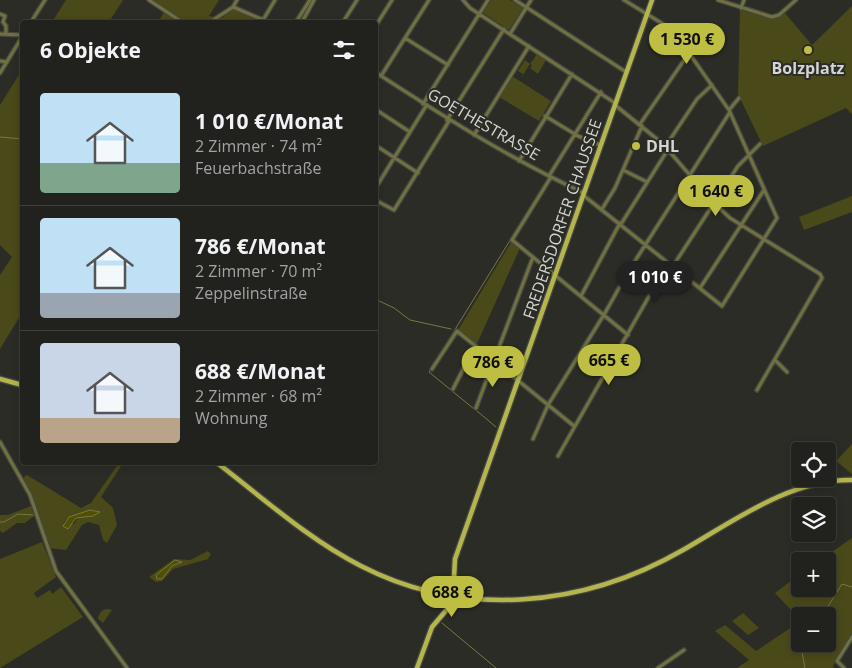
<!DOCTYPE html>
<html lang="de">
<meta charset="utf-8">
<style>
:root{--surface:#21211d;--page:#292926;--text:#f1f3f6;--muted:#a2a3a4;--line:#3e3e3b;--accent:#bebf42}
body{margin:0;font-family:"Open Sans",sans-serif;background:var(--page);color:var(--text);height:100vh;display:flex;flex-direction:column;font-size:19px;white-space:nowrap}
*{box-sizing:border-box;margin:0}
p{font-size:16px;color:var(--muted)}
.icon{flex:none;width:28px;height:28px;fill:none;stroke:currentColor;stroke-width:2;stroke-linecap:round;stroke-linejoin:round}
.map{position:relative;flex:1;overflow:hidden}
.sheet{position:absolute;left:20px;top:20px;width:358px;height:445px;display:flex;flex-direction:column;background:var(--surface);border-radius:5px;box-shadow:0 2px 8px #0003,0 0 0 1px var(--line)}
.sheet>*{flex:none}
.controls{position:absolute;left:791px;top:442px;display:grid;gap:10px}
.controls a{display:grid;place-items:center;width:45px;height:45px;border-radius:5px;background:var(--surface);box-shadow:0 2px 8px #0003,0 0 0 1px var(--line);font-size:25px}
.price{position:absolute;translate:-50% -42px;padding:0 11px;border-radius:18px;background:var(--accent);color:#111;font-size:16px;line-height:32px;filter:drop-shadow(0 1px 2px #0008)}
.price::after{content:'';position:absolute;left:50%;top:30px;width:15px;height:11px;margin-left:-8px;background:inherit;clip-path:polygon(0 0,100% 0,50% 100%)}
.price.active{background:#222;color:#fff}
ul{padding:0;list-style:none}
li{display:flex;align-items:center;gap:15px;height:125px;padding:0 20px}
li+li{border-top:1px solid var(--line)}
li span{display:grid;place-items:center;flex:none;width:140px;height:100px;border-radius:5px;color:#555}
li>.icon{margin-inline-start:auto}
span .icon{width:60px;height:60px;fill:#fffc;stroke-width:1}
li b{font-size:21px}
h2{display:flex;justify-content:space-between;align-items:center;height:60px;padding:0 20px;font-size:21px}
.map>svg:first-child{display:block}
</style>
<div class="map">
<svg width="852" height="668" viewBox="0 0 852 668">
<rect width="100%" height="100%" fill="#2c2c27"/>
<path fill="#494919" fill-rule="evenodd" d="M66 0H123L109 22H52Z
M152 0H219L209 16 222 18 232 8 265 22H158L166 9Z
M491 0H510L523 8 509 30 483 13Z
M852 6V114L846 108 763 146 738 94 740 10 769 18 785 13 812 45Z
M537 54 546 60 538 74 530 68 532 65 530 64 521 78 523 74 518 71 525 60 530 64Z
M22 70V313L0 349V275L12 257 0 245V105Z
M512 76 551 101 539 121 499 97Z
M852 196V212L804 230 799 217Z
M512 241 520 248 476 346 458 330Z
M0 438 23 478 27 475 81 508 91 503 119 463H123L101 497 113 508 117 525 107 543 103 540 99 525 88 522 82 525 66 550 49 548 31 494ZM90 510 96 511 93 516 78 517 74 524 63 523 69 517Z
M852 444V474L836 461Z
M31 506 34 516 25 523H17L3 533 0 531V515H8Z
M852 538V636L836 658 833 668H737L749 660 715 631 725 625 756 651 795 625 796 615 775 593 800 574V589H828V561H819ZM800 616H828V644H800Z
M42 542 56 577 34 593 37 598 50 590 52 594 61 587 83 617 0 668V559Z
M208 551 211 554 208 559 173 569 162 581 156 582 149 577 174 559 190 560Z
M108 609 112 610 103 623 98 619C98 614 102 609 108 609Z
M743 613 759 628 748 635 732 621Z"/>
<path fill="#505002" stroke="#787840" d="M90 510 100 512 93 516 76 518 68 529 63 526 69 517Z
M175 560 182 562 172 566 162 579H157L156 575Z"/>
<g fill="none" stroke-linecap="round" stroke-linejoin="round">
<path stroke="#787840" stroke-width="1" d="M0 137 22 139
M375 299 394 308 410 320 451 329
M438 357 548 179
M431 369 429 372 474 409
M477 411 496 427
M0 522H4L18 514 33 515
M822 616 842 584 852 587
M442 623 496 668
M805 668 802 652 807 644"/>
<g stroke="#474742" stroke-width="5.5">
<path id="minor" d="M149 0 182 22
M463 0 470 8 615 103
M515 0 626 72
M718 0 772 17 779 15 796 0
M233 7 268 22
M233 7 237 0
M741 8 744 0
M0 14 5 16 3 22 6 26V34
M263 20 275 0
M31 22 45 0
M210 22 233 7
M296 22 310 0
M302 22 314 0
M343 22 357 0
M375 27 392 0
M0 34 22 35
M510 34 531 0
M405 38 448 65
M0 61 7 62
M375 72C443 116 510 159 584 193
M0 73 22 37
M381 76 429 0
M423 104 488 0
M615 105 663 144 694 180 716 200
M375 109 410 132
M729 110 739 98
M545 116 578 136 600 145
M447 120 504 29
M640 124 689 53
M474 135 529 46
M375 145 418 173
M665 147 697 99 712 85
M519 161 572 74
M623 170 647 182
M549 176 601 92
M551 177 512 240 628 335
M375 189 426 106
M583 195 722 306 777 218 729 110 689 53 663 24 624 0
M375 200 394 210 449 121
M714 203 730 218 820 274 822 278 757 390
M602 209 615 188 642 126
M621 224 667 151
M673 266 738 166 760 144
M700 288 764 190
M581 296 620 223
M775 360 787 372
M432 369 457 331 574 426
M453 389 475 346
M476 408 533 257
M533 439 548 405 605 313 628 272 730 112
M0 442 30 495 56 571 127 668
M558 456 668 263
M658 668 684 650
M844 668 837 661 852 637"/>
</g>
<g stroke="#474742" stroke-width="7">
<path id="major" d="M0 379 22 385
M216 462C263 498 308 539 361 566 464 619 584 607 683 550 734 521 790 479 852 480
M417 668 432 627 449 607 453 596 455 559 652 0"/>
</g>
<use href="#minor" stroke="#707141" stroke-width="3"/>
<use href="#major" stroke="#b4b54c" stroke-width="4.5"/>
</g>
<g fill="#bebf42" stroke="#2c2c27" stroke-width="2">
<circle cx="808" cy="50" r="5"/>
<circle cx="636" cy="146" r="5"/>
</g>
<g text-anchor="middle" stroke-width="4" stroke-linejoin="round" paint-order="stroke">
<g font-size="16" font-weight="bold" fill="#d5d5d1" stroke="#2c2c27">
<text x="808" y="74">Bolzplatz</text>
<text x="646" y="152" text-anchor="start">DHL</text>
</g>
<g font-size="16" fill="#d5d5d1" stroke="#2c2c27">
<text transform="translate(484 124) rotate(30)" y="6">GOETHESTRASSE</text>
<text transform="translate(562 219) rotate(-71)" y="6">FREDERSDORFER CHAUSSEE</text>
</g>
</g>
</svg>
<div class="controls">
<a><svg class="icon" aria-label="locate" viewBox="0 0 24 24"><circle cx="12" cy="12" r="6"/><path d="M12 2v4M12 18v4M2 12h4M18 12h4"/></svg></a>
<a><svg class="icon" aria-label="layers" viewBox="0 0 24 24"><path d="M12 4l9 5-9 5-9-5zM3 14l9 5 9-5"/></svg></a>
<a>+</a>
<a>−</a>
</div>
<b class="price" style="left:687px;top:65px">1 530 €</b>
<b class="price" style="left:716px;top:217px">1 640 €</b>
<b class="price active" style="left:655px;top:303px">1 010 €</b>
<b class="price" style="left:609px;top:386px">665 €</b>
<b class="price" style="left:493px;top:388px">786 €</b>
<b class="price" style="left:452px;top:618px">688 €</b>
<section class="sheet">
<h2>6 Objekte<svg class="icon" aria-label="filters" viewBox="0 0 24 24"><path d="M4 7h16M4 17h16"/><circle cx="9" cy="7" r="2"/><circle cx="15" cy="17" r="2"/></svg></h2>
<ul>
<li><span style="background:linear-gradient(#bfe0f5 70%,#7fa58c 0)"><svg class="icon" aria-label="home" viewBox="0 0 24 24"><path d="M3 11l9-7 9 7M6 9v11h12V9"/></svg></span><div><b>1 010 €/Monat</b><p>2 Zimmer · 74 m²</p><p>Feuerbachstraße</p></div></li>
<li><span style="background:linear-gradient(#bfe0f5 75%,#9aa5b1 0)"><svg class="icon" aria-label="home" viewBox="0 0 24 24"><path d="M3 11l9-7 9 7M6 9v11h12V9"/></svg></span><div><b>786 €/Monat</b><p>2 Zimmer · 70 m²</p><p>Zeppelinstraße</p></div></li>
<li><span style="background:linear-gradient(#c9d6e8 75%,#b9a48a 0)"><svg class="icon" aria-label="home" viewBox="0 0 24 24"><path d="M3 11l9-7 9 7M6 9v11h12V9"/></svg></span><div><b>688 €/Monat</b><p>2 Zimmer · 68 m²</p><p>Wohnung</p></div></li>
</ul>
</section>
</div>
